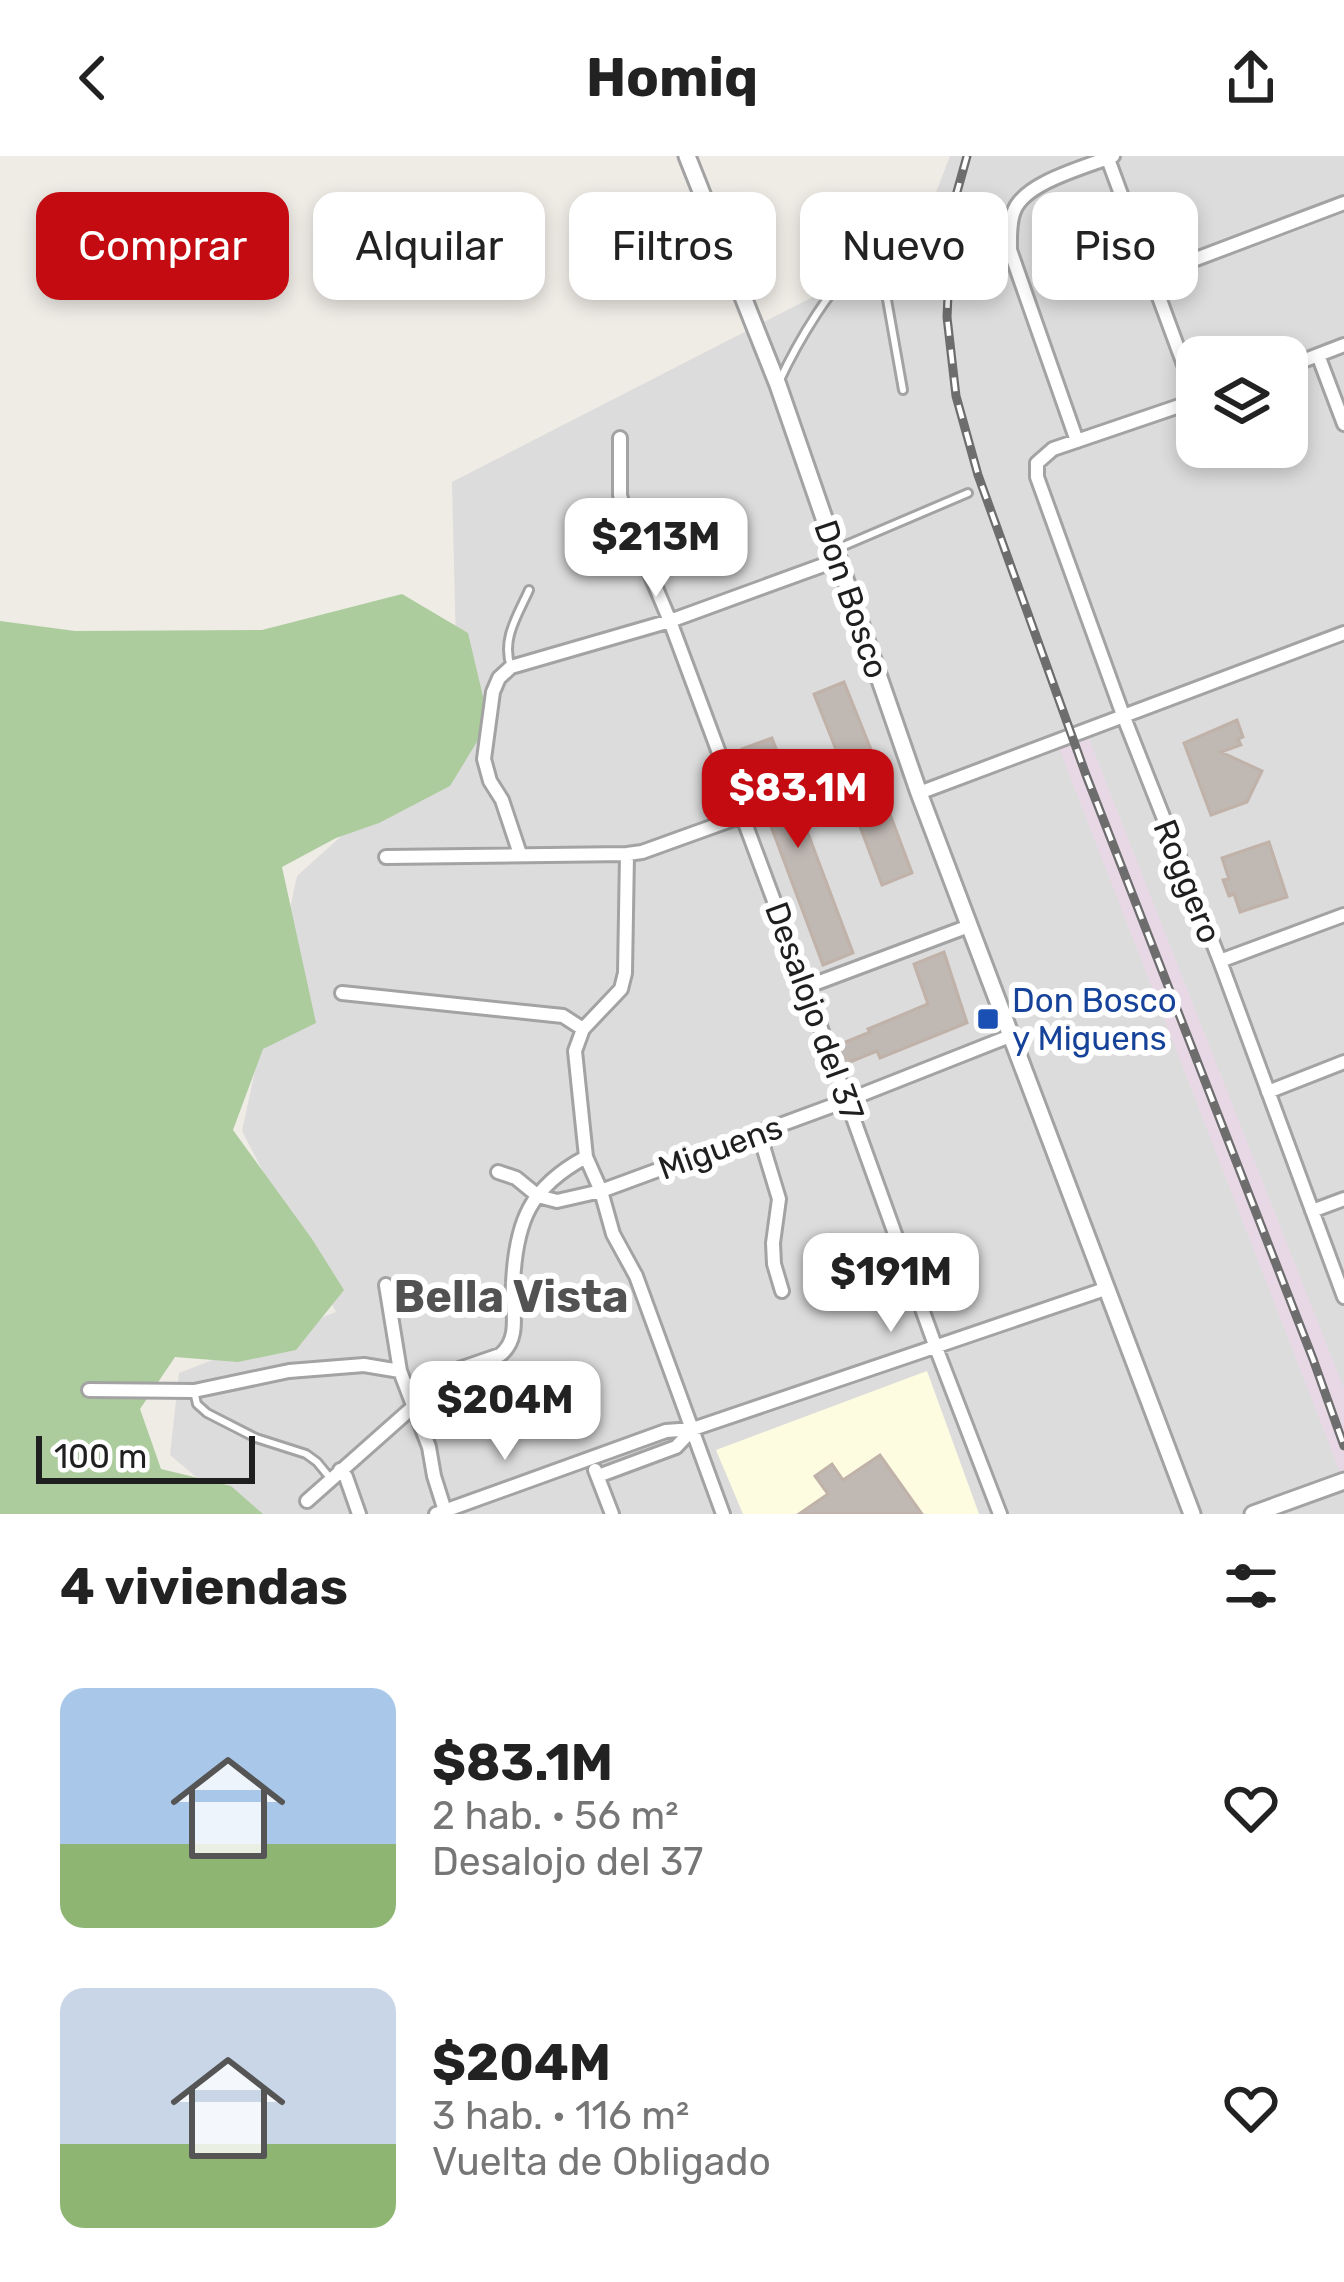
<!DOCTYPE html>
<html lang="es">
<meta charset="utf-8">
<style>
:root{--surface:#fff;--page:#f6f6f6;--text:#222;--muted:#767676;--accent:#c30b11}
body{margin:0;font-family:Rubik,sans-serif;background:var(--page);color:var(--text);height:100vh;display:flex;flex-direction:column;font-size:45px;white-space:nowrap}
*{box-sizing:border-box;margin:0}
p{font-size:39px;color:var(--muted)}
.icon{flex:none;width:66px;height:66px;fill:none;stroke:currentColor;stroke-width:2;stroke-linecap:round;stroke-linejoin:round}
.map{position:relative;height:1358px;overflow:hidden}
.side{display:flex;flex-direction:column;background:var(--surface);flex:1}
.side>*{flex:none}
.banner{position:absolute;left:36px;top:36px;width:1272px;height:108px;display:flex;gap:24px}
.buttons{position:absolute;left:1176px;top:180px;display:grid;gap:24px}
.buttons a{display:grid;place-items:center;width:132px;height:132px;border-radius:24px;background:var(--surface);box-shadow:0 6px 18px #0003;font-size:60px}
.scale{position:absolute;left:36px;bottom:30px;width:219px;box-sizing:border-box;padding-left:12px;border:6px solid #1f1f1f;border-top:0;font-size:33px;line-height:42px;white-space:nowrap;color:#1f1f1f;-webkit-text-stroke:9px #fff;paint-order:stroke}
.price{position:absolute;translate:-50% -102px;padding:0 27px;border-radius:24px;background:#fff;color:#222;font-size:39px;line-height:78px;filter:drop-shadow(0 3px 6px #0008)}
.price::after{content:'';position:absolute;left:50%;top:72px;width:36px;height:27px;margin-left:-18px;background:inherit;clip-path:polygon(0 0,100% 0,50% 100%)}
.price.current{background:var(--accent);color:#fff}
ul{padding:0;list-style:none}
li{display:flex;align-items:center;gap:36px;height:300px;padding:0 60px}
li span{display:grid;place-items:center;flex:none;width:336px;height:240px;border-radius:24px;color:#555}
li>.icon{margin-inline-start:auto}
span .icon{width:144px;height:144px;fill:#fffc;stroke-width:1}
li b{font-size:51px}
h2{display:flex;justify-content:space-between;align-items:center;height:144px;padding:0 60px;font-size:51px}
.tag{padding:0 42px;border-radius:24px;background:var(--surface);box-shadow:0 6px 18px #0003;font-size:42px;line-height:108px}
.tag.current{background:var(--accent);color:#fff}
header{display:flex;justify-content:space-between;align-items:center;height:156px;padding:0 60px;background:var(--surface);font-size:54px;font-weight:700}
.map>svg:first-child{display:block}
</style>
<header><svg class="icon" aria-label="back" viewBox="0 0 24 24"><path d="M15 5l-7 7 7 7"/></svg>Homiq<svg class="icon" aria-label="share" viewBox="0 0 24 24"><path d="M12 15V3M7 8l5-5 5 5M5 13v7h14v-7"/></svg></header>
<div class="map">
<svg width="1344" height="1358" viewBox="0 0 1344 1358">
<rect width="100%" height="100%" fill="#efece6"/>
<path fill="#dddcdc" fill-rule="evenodd" d="M950 0H1344V1358H240L170 1299 179 1217 336 1156 242 975 297 720 458 575 452 326 916 88ZM1197 201H1287V291H1197Z"/>
<path fill="#e8d8e6" d="M1087 578 1344 1233V1326L1059 592Z"/>
<path fill="#fdfce1" d="M927 1215 979 1358H743L716 1294Z"/>
<path fill="#accc9d" d="M402 438 468 477 489 566 450 630 379 667 336 682 282 711 316 867 263 893 233 974 312 1083 344 1134 296 1194 238 1206 175 1201 140 1253 161 1313 231 1330 263 1358H0V465L75 475 262 474Z"/>
<path fill="#c0b8b3" stroke="#c0b2a9" stroke-width="3" d="M844 526 880 616 875 618 912 717 882 729 847 636 852 634 814 538Z
M1237 564 1243 581 1238 583 1241 589 1221 596 1262 615 1247 646 1211 659 1184 587Z
M772 582 853 797 823 809 742 593Z
M1269 686 1287 741 1240 756 1234 738 1229 740 1223 724 1229 723 1222 702Z
M944 796 967 867 880 902 877 895 845 908 838 889 870 876 868 873 928 848 914 808Z
M880 1299 922 1358H799L828 1338 815 1320 832 1308 843 1324Z"/>
<g fill="none" stroke-linecap="round" stroke-linejoin="round">
<g stroke="#a3a3a3" stroke-width="12">
<path id="service" d="M779 226C796 189 833 124 866 101L875 106 883 121 903 234
M839 392 968 337
M511 511C501 483 518 459 529 434
M194 1235 197 1248 207 1257 256 1282 306 1298 317 1306 331 1323"/>
</g>
<g stroke="#a3a3a3" stroke-width="18">
<path id="minor" d="M1108 3 1197 244 1053 293 1037 307V321L1123 559 1220 805 1344 1141
M1151 120 1344 47
M1318 199 1344 268
M1287 211 1344 189
M620 282V339L626 361 670 465 806 831 935 1189 1000 1358
M1077 285 1010 94C1010 81 1009 67 1014 55 1025 26 1086 11 1113 0
M919 637 1344 477
M520 698 502 644 490 625 484 603 493 536 499 522 511 511 670 465 840 403
M627 698 625 817 621 833 583 873 575 895 586 1001 601 1035 613 1078 636 1120 723 1358
M386 701 627 698 642 696 742 660
M1220 805 1344 759
M806 831 969 770
M342 837 563 860 583 873
M1268 936 1344 906
M759 977 779 1043 773 1087 774 1108 782 1135
M498 1016 516 1022 538 1040 557 1045 601 1035 848 944 1010 880
M1312 1055 1344 1043
M386 1129 400 1215 429 1291 434 1320 446 1358
M407 1231 500 1199C522 1182 511 1152 513 1127 516 1065 530 1031 586 1001
M89 1234 194 1235 289 1215 364 1209 400 1215
M693 1273 1105 1133
M340 1314 346 1321 359 1358
M595 1314 612 1358
M307 1345 413 1251
M436 1358 666 1275 693 1273 676 1291 598 1320"/>
</g>
<g stroke="#a3a3a3" stroke-width="21">
<path id="tertiary" d="M687 0 778 229 919 637 1192 1358
M1253 1358 1344 1325"/>
</g>
<use href="#service" stroke="#fff" stroke-width="6"/>
<use href="#minor" stroke="#fff" stroke-width="12"/>
<use href="#tertiary" stroke="#fff" stroke-width="15"/>
<g stroke="#6d6d6d" stroke-width="9">
<path id="rail" d="M967 0 952 54 947 161 956 240 978 319 1086 619 1313 1203 1344 1290"/>
</g>
<use href="#rail" stroke="#fff" stroke-width="4.5" stroke-dasharray="14" stroke-linecap="butt"/>
</g>
<rect fill="#1a4fb4" stroke="#fff" stroke-width="4.5" x="976" y="851" width="24" height="24" rx="6"/>
<g text-anchor="middle" stroke-width="12" stroke-linejoin="round" paint-order="stroke">
<g font-size="33" fill="#1f1f1f" stroke="#fff">
<text transform="translate(852 443) rotate(71)" y="12">Don Bosco</text>
<text transform="translate(1188 725) rotate(68)" y="12">Roggero</text>
<text transform="translate(815 855) rotate(70)" y="12">Desalojo del 37</text>
<text transform="translate(720 991) rotate(-20)" y="12">Miguens</text>
</g>
<g font-size="33" fill="#164399" stroke="#fff" text-anchor="start">
<text x="1012" y="856">Don Bosco<tspan x="1012" dy="38">y Miguens</tspan></text>
</g>
<g font-size="45" font-weight="bold" fill="#525252" stroke="#fff">
<text x="511" y="1156">Bella Vista</text>
</g>
</g>
</svg>
<div class="buttons">
<a><svg class="icon" aria-label="layers" viewBox="0 0 24 24"><path d="M12 4l9 5-9 5-9-5zM3 14l9 5 9-5"/></svg></a>
</div>
<div class="scale">100 m</div>
<b class="price" style="left:656px;top:444px">$213M</b>
<b class="price current" style="left:798px;top:695px">$83.1M</b>
<b class="price" style="left:891px;top:1179px">$191M</b>
<b class="price" style="left:505px;top:1307px">$204M</b>
<div class="banner">
<a class="tag current">Comprar</a>
<a class="tag">Alquilar</a>
<a class="tag">Filtros</a>
<a class="tag">Nuevo</a>
<a class="tag">Piso</a>
</div>
</div>
<section class="side">
<h2>4 viviendas<svg class="icon" aria-label="filters" viewBox="0 0 24 24"><path d="M4 7h16M4 17h16"/><circle cx="9" cy="7" r="2"/><circle cx="15" cy="17" r="2"/></svg></h2>
<ul>
<li><span style="background:linear-gradient(#a9c7e8 65%,#8fb573 0)"><svg class="icon" aria-label="home" viewBox="0 0 24 24"><path d="M3 11l9-7 9 7M6 9v11h12V9"/></svg></span><div><b>$83.1M</b><p>2 hab. · 56 m²</p><p>Desalojo del 37</p></div><svg class="icon" aria-label="heart" viewBox="0 0 24 24"><path d="M12 20l-8-8c-3-5 5-10 8-4 3-6 11-1 8 4z"/></svg></li>
<li><span style="background:linear-gradient(#c9d6e8 65%,#8fb573 0)"><svg class="icon" aria-label="home" viewBox="0 0 24 24"><path d="M3 11l9-7 9 7M6 9v11h12V9"/></svg></span><div><b>$204M</b><p>3 hab. · 116 m²</p><p>Vuelta de Obligado</p></div><svg class="icon" aria-label="heart" viewBox="0 0 24 24"><path d="M12 20l-8-8c-3-5 5-10 8-4 3-6 11-1 8 4z"/></svg></li>
</ul>
</section>
